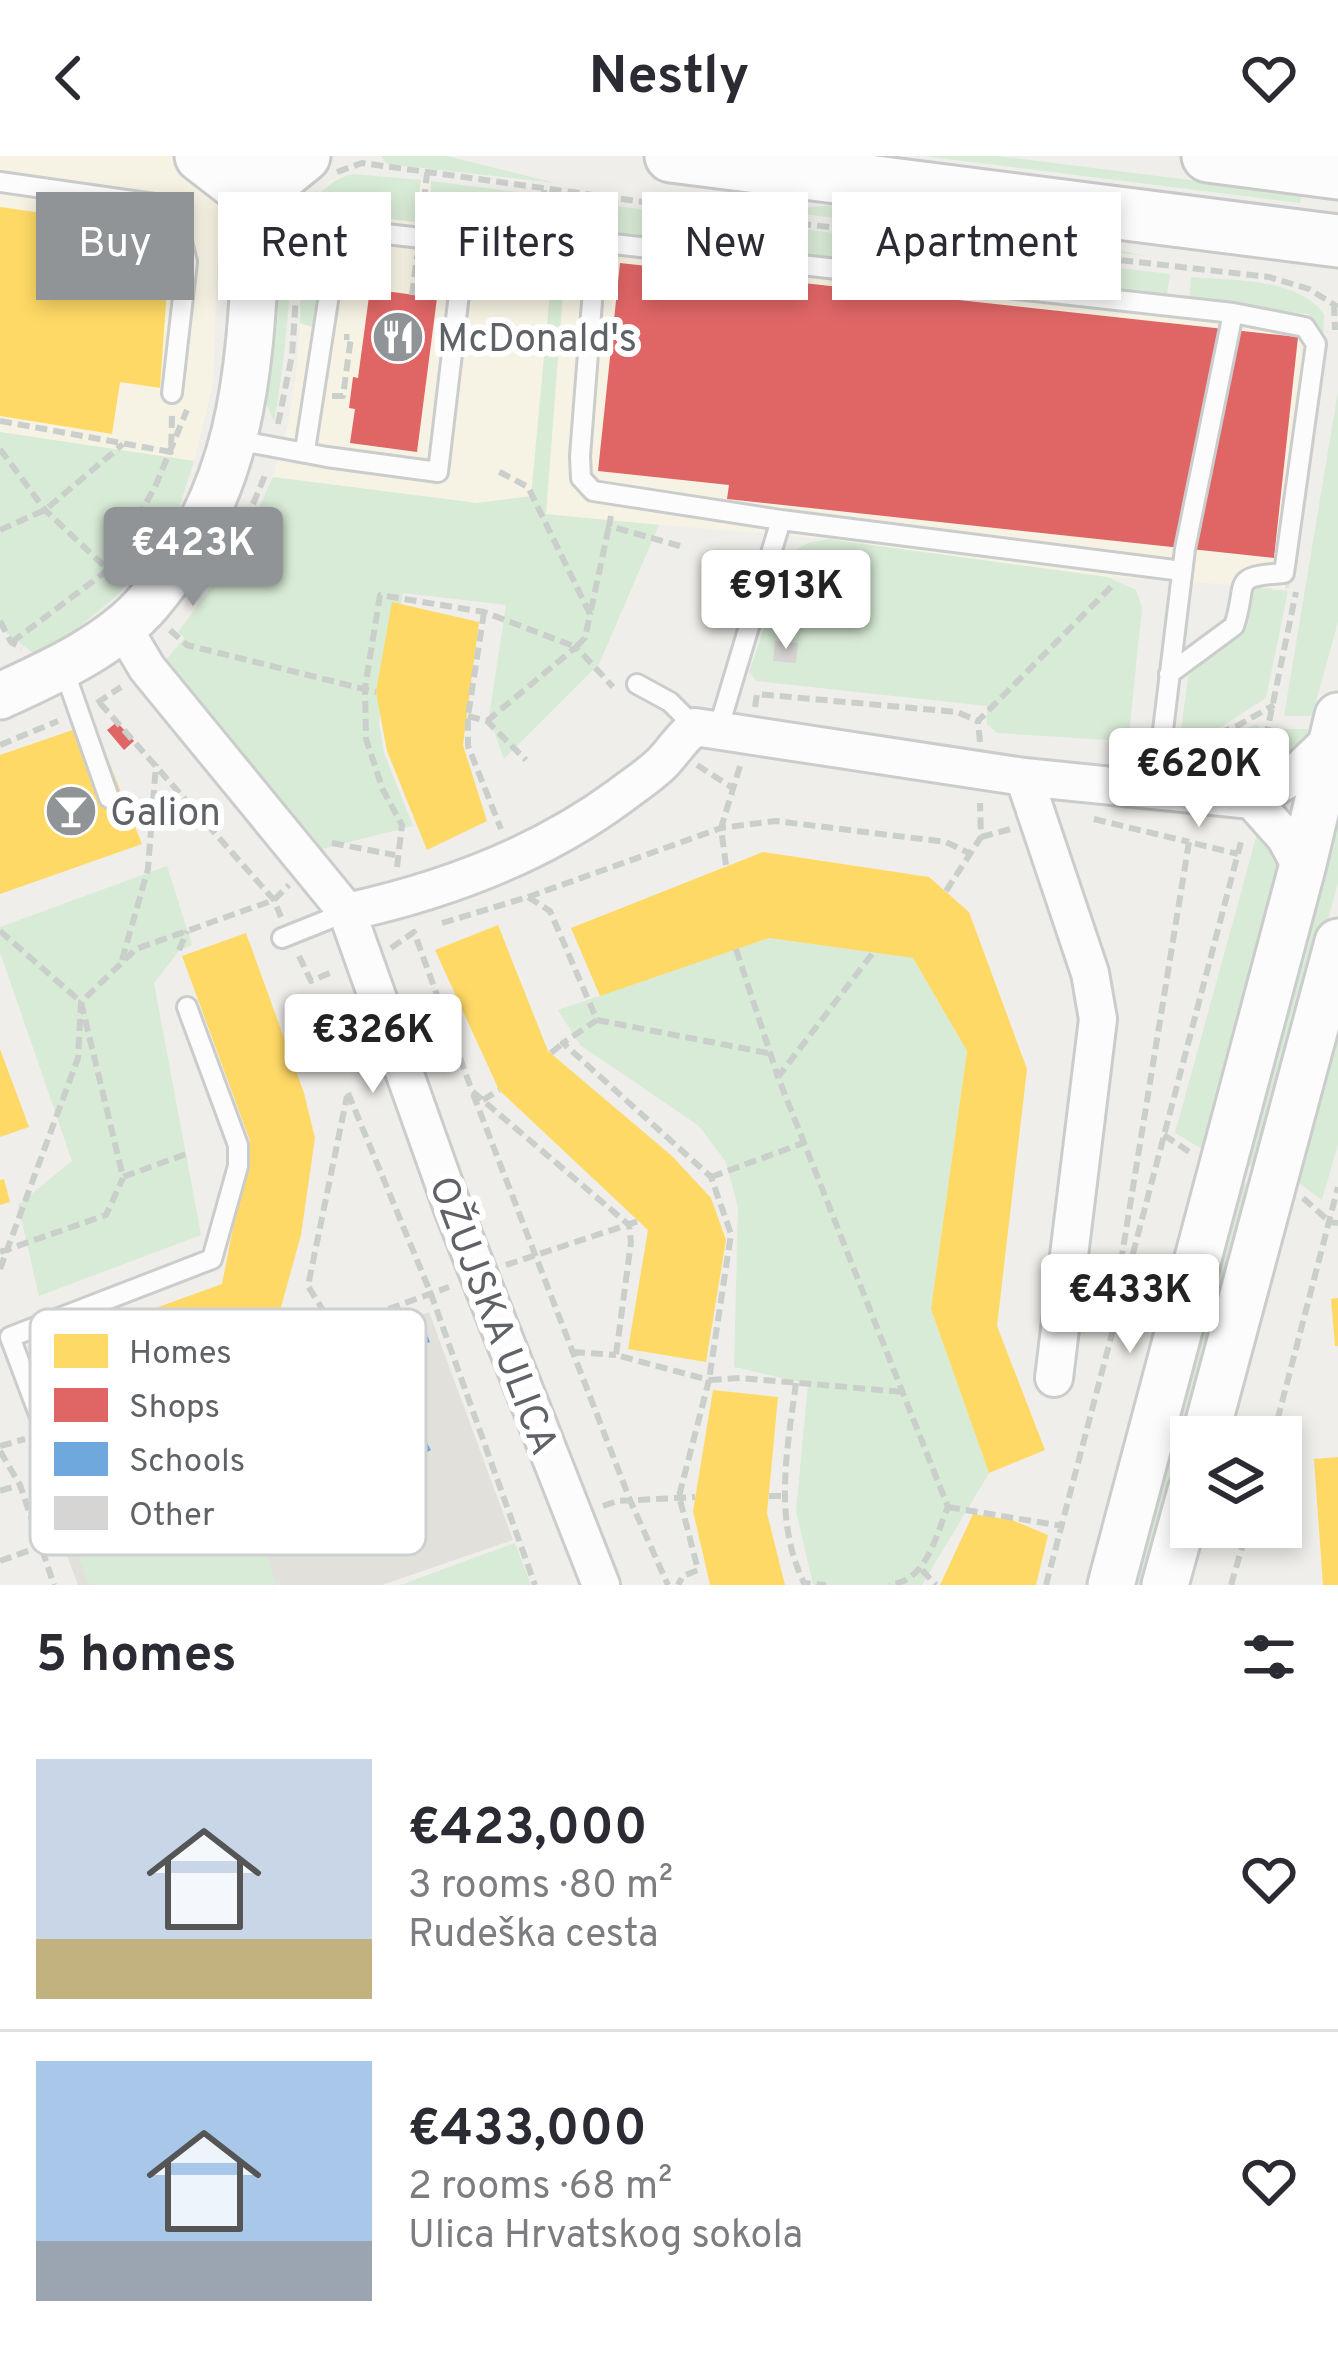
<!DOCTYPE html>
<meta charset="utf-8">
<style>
:root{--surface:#fff;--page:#f2f2f3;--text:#2b2b33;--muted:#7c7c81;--line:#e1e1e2;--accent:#919496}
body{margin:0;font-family:Overpass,sans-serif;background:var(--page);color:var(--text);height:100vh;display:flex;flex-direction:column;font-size:45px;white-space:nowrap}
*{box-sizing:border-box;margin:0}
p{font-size:39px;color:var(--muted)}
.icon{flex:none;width:66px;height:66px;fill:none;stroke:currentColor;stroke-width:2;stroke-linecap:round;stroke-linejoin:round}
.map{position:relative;height:1429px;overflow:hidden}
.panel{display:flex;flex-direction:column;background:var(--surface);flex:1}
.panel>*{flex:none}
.banner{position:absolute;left:36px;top:36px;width:1266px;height:108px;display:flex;gap:24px}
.buttons{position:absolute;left:1170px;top:1260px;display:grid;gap:24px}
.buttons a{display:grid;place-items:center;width:132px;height:132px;border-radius:0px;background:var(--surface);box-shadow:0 6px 18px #0003;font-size:60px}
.price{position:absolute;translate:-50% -102px;padding:0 27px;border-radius:12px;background:#fff;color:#222;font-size:39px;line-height:78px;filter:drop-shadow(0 3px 6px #0008)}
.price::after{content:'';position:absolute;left:50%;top:72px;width:36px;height:27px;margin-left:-18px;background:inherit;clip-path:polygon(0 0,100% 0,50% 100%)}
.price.selected{background:var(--accent);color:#fff}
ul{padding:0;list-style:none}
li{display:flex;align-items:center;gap:36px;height:300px;padding:0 36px}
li+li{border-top:3px solid var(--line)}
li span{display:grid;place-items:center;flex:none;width:336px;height:240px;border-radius:0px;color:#555}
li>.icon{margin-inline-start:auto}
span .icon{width:144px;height:144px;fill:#fffc;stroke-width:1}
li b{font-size:51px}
h2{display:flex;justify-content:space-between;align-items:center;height:144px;padding:0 36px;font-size:51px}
.chip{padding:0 42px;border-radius:0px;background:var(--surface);box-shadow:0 6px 18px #0003;font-size:42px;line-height:108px}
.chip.selected{background:var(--accent);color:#fff}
header{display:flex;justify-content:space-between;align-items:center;height:156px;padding:0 36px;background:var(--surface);font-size:54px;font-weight:700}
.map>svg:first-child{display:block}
</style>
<header><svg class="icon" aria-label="back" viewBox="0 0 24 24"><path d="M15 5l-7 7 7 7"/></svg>Nestly<svg class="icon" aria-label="heart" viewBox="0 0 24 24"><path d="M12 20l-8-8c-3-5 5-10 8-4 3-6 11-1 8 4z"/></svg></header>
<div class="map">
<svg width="1338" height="1429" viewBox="0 0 1338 1429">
<rect width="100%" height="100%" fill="#efeeea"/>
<path fill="#f7f3e4" d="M0 0H189L212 34 219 54 213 228 194 305 0 276Z
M353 18 569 43 566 84 1309 158 1285 432 1108 421 828 383 546 359 547 343 531 341 477 347 273 321 288 268 296 221 308 55 330 25Z"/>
<path fill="#e2e0da" d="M429 1156 513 1384 382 1429H78L31 1301Z"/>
<path fill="#d8ebd6" d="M381 0H446L556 27 387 8Z
M924 0H997L1302 38 1300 47Z
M353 18 421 24 415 66 355 59 353 64 331 63 318 173 300 167C303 116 290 32 353 18Z
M431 25 541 39 536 82 430 66Z
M548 40 695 61 710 68V100L567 85 546 358 659 369 599 508 504 603 489 561 506 449 403 437 379 567 384 597 413 670 322 693 161 509 185 482 178 476 238 395 273 321 477 347 531 340 553 104 540 87 545 81Z
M836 49 1030 76 1146 100 770 54Z
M283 51 293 57C291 127 287 196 274 265L265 245Z
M743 66 1170 118 1166 145 728 98 732 71Z
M1191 121C1233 125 1297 121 1324 158 1323 250 1303 342 1289 432H1285L1309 158 1189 147Z
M1338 235V466L1312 560H1284Z
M0 276 194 305 177 359 119 438 41 503 0 472Z
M828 383 1107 421 1136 434 1142 452 1129 578 1123 583 1107 584 997 577 987 568V550L756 525 749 516 790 397 808 387Z
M1249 431 1288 435 1266 542 1221 571 1180 582 1188 521C1195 511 1202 508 1212 501 1241 482 1247 465 1249 431Z
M1257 568 1260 572 1249 626 1204 622 1183 598Z
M1281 573H1309L1302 590 1271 622Z
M1338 636V727L1261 1013 1241 1007Z
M1260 667 1283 699 1209 997 1175 977Z
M167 710 192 789 179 795 154 827 201 1079 39 1140 18 1049 72 1005 0 796V771Z
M769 782 913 802 967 895 931 1153 989 1317 922 1429H813L796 1355 808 1228 734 1211 738 1052 726 1006 699 970 580 889 558 854Z
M1338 851V988L1322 1044 1291 1021Z
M1235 1025 1256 1030 1146 1429H1133Z
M217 1265 277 1429H89L51 1324Z
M515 1387 531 1429H400Z"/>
<path fill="#ffd966" d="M0 51 156 73 170 90 160 232 120 226 112 278 0 260Z
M392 446 479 466 463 589 487 665 427 694 387 595 376 536Z
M93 567 142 688 0 738V599Z
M763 696 929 721 969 756 1027 913 997 1170 1045 1294 989 1317 931 1153 967 895 913 802 769 782 600 840 571 772Z
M498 769 548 895 672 1000 711 1042 726 1084 706 1206 628 1193 648 1074 499 934 435 794Z
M246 777 304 937 315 982 301 1079 278 1162 251 1192 55 1260 34 1196 222 1128 250 985 182 800Z
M0 893 29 971 0 981Z
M4 1023 10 1046 0 1049V1024Z
M1338 1142V1190H1335L1331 1143Z
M713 1234 778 1241 767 1357 785 1429H710L693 1355Z
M1338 1301V1429H1323L1314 1303Z
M973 1358 1012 1364 1048 1379 1036 1429H940Z"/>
<path fill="#e06666" d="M620 107 1298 181 1274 402 727 343 729 329 598 315Z
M370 133 437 142 417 296 350 287 355 253 349 252 353 221 358 222Z
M117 566 134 585 124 594 107 574Z"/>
<path fill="#6fa8dc" d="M422 1166 430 1186 410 1193 403 1174Z
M357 1226 376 1234 387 1258H411L431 1294 401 1310 409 1341 390 1350 387 1382 362 1391 348 1372 337 1365 301 1379 292 1350 259 1358 251 1334 216 1338 207 1308 226 1300 237 1264 264 1238 301 1275 291 1302 306 1310 318 1291 337 1285 332 1227Z"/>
<path fill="#d6d5d3" d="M775 485 798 487 796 507 773 505Z"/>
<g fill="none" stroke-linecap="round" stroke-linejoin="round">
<g stroke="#cbcccc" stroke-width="24">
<path id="service" d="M0 26 154 48 179 74 187 106 172 237
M236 284 327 301 438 316 465 87 351 74 337 87 305 294
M63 511 109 642
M1169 518 1234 470C1249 426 1228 421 1284 417L1316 188 1305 171 1233 157 604 87 596 95 580 300 581 322 593 335 781 364 1182 415
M637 528 670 546 695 571
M718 574 781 364
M1156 632 1185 393 1233 157
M282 782 347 756
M46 1277 10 1181 212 1103 238 1010V989L187 851"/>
</g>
<g stroke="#cbcccc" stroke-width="42">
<path id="minor" d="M122 470 147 512 347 756 453 1053 601 1429
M1024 621 1252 644 1292 621 1334 581
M1252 644 1285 681 1302 712
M347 756C443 735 540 699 620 640 634 629 652 618 664 605 675 593 682 581 695 571L1024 621 1090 817 1098 863 1054 1222"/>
</g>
<g stroke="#cbcccc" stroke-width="51">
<path id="tertiary" d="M0 540C50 517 111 490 148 447 265 310 247 166 262 0
M1205 1281 1338 786
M1111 1429 1302 712 1338 560
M1165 1429 1191 1335"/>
</g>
<g stroke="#cacacb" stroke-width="57">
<path id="secondary" d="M201 0 258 44 268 29 304 0
M671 0 1338 85
M1208 0 1338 17"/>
</g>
<path stroke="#cacfcc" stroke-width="6" stroke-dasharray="12 6" stroke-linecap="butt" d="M337 16 362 7 803 68 1269 121 1309 133 1338 151
M422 63 427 17
M485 113 542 83 544 34
M412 139 417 100
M1334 148 1335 174
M332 240H343L351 181H344
M0 265 171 296 172 259
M278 268 292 199 302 51
M0 293 45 354 121 426
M253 348 266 317
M611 360 609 370 680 390
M0 374 45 354 123 288
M591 454 609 370
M484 456 468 560V590L501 673
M0 465 11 486 22 492
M170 474 187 489 376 536
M12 486 108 414 155 331 187 254
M97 547 121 531
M100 547 274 744 281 761
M755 551 757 538 957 556 978 565
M468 560 487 565 526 604
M487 565 576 491 613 531
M980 586 978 565 1114 428
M0 589 58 565
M1185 590 1237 570 1274 549
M1262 600 1296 436
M697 609 731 631
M1094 663 1189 686
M981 681 1011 673
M332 687 395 699
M726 709 721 672 740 610
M397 711 402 669 383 634 366 583 365 532 380 439 484 456 576 491 585 482 590 458 528 331 496 314
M946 735 981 681 980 647
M528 741 721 672 776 665 946 686 971 698
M442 767 528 741 550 755 597 864 563 887 711 1021 731 1078 709 1224 741 1222 904 1236
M0 775 81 846 123 1021 186 998
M391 792 414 776 472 935 629 1069 631 1086 616 1199 709 1224 679 1340 698 1414 683 1420 678 1429
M736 793 778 921
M179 794 187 775
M872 798 778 921 948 1351C935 1381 927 1425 889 1429
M299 800 311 825 334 815
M122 804 148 713 156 608
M597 864 773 898
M551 897 563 887
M348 937 431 1138 535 1429
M473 938 630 1344 668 1429
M483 944 499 934
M1164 979 1191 997
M711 1021 806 986
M1303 1042 1330 1066 1338 1067
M0 1096 106 1059 123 1022
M506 1109 639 1065
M0 1113 78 902 81 846 136 793 274 744 289 729
M1115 1142 1189 686 1238 698
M334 1172 308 1130 347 940
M573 1196 616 1199
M796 1227C787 1295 773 1363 804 1427L826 1429
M67 1270 449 1131
M1273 1281 1338 1031
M0 1290 25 1283
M0 1295 20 1329 54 1429
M0 1335 19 1329
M769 1340H782
M603 1350 617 1345 695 1341
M948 1351 1062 1370
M0 1405 41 1390
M922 1414 936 1429
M1046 1429 1242 682
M1231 1429 1248 1371"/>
<use href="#service" stroke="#fdfcfc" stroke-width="18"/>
<use href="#minor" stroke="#fdfcfc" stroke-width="36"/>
<use href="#tertiary" stroke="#fdfcfc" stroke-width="45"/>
<use href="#secondary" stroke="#fdfcfc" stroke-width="51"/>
</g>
<defs>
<g id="restaurant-disc" transform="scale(2.7)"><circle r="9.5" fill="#919496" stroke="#fff"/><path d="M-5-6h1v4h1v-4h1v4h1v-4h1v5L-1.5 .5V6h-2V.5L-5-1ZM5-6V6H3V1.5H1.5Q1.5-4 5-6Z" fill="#fff"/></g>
<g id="bar-disc" transform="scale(2.7)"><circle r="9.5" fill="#919496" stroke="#fff"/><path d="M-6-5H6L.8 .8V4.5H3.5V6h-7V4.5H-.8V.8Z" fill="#fff"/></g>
</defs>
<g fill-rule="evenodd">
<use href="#restaurant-disc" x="398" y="181"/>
<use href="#bar-disc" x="71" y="655"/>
</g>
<g text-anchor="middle" stroke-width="12" stroke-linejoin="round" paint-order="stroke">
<g font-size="39" fill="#5f6368" stroke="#fff" text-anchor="start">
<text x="437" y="195">McDonald's</text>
<text x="110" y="669">Galion</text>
</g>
<g font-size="39" fill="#5f6368" stroke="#fff">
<text transform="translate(495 1159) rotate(69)" y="14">OŽUJSKA ULICA</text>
</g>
</g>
<rect x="30" y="1153" width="396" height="246" rx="18" fill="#fff" stroke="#cfd0d2" stroke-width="3"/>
<rect x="54" y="1178" width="54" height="34" fill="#ffd966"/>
<rect x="54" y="1232" width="54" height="34" fill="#e06666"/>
<rect x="54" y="1286" width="54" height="34" fill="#6fa8dc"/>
<rect x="54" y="1340" width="54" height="34" fill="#d6d5d3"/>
<g font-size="33" fill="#5f6368">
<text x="129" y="1207">Homes</text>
<text x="129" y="1261">Shops</text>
<text x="129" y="1315">Schools</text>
<text x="129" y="1369">Other</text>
</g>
</svg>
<div class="buttons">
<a><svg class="icon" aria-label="layers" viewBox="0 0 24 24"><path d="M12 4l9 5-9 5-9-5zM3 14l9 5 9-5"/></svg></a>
</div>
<b class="price selected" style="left:193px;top:453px">€423K</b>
<b class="price" style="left:786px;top:496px">€913K</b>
<b class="price" style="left:1199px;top:674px">€620K</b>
<b class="price" style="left:373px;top:940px">€326K</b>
<b class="price" style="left:1130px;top:1200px">€433K</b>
<div class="banner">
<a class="chip selected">Buy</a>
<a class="chip">Rent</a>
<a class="chip">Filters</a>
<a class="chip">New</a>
<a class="chip">Apartment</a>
</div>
</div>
<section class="panel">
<h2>5 homes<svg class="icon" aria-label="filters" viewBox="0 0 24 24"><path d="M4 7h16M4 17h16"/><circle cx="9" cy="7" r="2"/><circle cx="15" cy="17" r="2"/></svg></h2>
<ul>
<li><span style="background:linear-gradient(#c9d6e8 75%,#c2b280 0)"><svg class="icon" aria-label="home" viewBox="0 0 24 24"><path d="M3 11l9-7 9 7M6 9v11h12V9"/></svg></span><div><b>€423,000</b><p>3 rooms · 80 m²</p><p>Rudeška cesta</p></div><svg class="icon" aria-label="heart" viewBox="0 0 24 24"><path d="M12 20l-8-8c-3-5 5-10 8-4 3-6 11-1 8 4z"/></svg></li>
<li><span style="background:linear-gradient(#a9c7e8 75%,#9aa5b1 0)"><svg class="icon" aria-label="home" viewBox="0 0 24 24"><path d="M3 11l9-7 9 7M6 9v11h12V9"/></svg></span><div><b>€433,000</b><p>2 rooms · 68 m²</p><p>Ulica Hrvatskog sokola</p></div><svg class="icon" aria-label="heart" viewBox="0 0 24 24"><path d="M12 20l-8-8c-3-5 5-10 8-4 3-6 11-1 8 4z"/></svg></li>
</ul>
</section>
